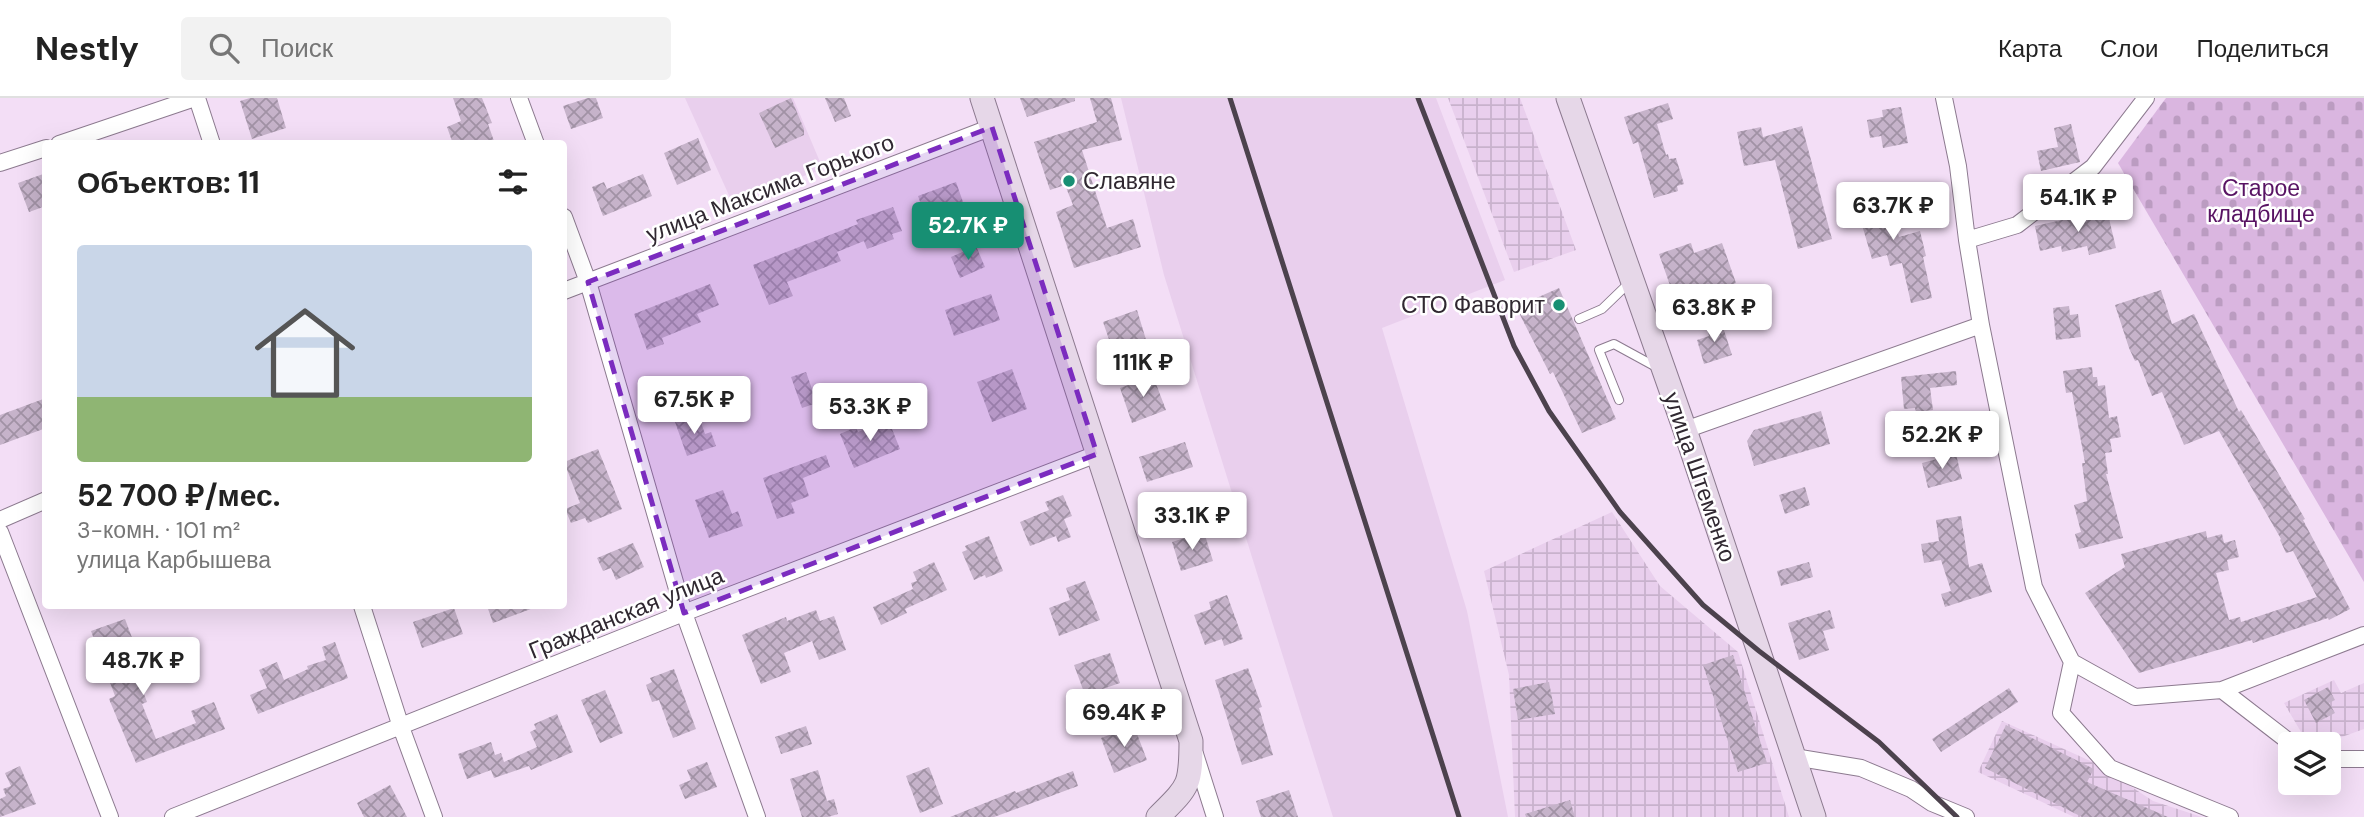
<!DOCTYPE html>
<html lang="ru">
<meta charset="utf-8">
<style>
:root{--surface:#fff;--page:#f2f2f2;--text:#222;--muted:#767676;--line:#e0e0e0;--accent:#178f73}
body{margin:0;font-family:"DM Sans",sans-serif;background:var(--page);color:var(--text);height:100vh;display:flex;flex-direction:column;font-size:26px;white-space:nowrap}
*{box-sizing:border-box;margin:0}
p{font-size:23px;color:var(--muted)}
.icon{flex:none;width:38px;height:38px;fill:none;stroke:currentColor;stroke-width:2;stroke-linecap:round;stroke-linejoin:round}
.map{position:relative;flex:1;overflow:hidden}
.panel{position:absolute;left:42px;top:42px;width:525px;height:469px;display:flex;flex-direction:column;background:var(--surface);border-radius:7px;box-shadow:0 7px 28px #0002}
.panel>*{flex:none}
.tools{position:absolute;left:2278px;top:634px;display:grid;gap:14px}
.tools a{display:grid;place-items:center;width:63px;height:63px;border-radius:7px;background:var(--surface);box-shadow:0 7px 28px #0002;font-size:35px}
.price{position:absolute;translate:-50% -60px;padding:0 16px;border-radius:7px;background:#fff;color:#222;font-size:23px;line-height:46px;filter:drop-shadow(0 2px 4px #0008)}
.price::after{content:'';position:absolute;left:50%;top:42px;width:21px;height:16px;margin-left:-10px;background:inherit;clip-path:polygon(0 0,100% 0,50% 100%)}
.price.active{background:var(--accent);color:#fff}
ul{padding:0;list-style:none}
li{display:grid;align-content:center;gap:14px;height:371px;padding:0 35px}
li+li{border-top:2px solid var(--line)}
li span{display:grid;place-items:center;height:217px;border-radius:7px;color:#555}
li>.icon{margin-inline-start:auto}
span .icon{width:126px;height:126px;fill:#fffc;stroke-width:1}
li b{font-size:30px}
h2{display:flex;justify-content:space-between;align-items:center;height:84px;padding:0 35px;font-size:30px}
header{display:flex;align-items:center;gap:42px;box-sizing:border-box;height:98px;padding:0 35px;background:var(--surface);border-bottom:2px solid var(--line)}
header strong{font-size:33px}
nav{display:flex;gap:38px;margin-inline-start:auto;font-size:24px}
.search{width:490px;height:63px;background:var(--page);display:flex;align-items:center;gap:18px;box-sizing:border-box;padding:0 24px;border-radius:7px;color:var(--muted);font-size:26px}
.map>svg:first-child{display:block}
</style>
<header>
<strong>Nestly</strong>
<div class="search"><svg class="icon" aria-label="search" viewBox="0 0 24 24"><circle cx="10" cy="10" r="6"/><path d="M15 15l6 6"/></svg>Поиск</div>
<nav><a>Карта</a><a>Слои</a><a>Поделиться</a></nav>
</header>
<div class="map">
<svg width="2364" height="719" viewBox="0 0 2364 719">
<defs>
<pattern id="industrial-grid" width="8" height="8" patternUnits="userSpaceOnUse" patternTransform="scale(1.75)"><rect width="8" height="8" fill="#e9cfed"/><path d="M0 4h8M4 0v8" fill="none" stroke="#c8b2cc"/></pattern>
<pattern id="cemetery-stones" width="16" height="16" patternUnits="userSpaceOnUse" patternTransform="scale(1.75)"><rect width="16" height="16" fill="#dab6e0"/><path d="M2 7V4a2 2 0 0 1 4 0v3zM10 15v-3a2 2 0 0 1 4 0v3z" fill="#bb9cc1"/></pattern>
<pattern id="building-cross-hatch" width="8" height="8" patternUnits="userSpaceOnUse" patternTransform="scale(1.75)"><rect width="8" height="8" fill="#c6b3ca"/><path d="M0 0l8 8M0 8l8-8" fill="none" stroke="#a192a5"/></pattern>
</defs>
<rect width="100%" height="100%" fill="#f3def6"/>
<path fill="#e9cfed" d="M685 0H793L823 71 732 104Z
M1121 0H1436L1505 182 1382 230 1467 513 1508 719H1333L1164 177Z"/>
<path fill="url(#industrial-grid)" d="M1448 0H1520L1576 152 1514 174Z
M1612 414 1660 488 1738 554 1789 719H1515L1509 577 1484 473Z
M2334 582 2341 595 2364 585V631L2325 645 2304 639 2284 605Z
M2002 623 2097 666 2153 703 2202 719H2074L1978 674Z"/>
<path fill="url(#cemetery-stones)" d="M2166 0H2364V484L2118 65Z"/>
<path fill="url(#building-cross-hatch)" d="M250 0H277L286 30 252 41 240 3Z
M453 0H482L492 25 488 26 495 46H453L447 29 461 23Z
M588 0H596L603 20 571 31 563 8Z
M791 0 804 31V37L775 50 759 15Z
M825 0H844L851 18 835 24Z
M1020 0H1075V3L1027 19Z
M1090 0H1111L1122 42 1082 52 1107 130 1133 121 1141 149 1074 170 1056 114 1073 107 1065 87 1050 92 1034 44 1097 24Z
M1668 5 1673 21 1657 26 1666 57 1668 56 1669 61 1676 60 1684 86 1677 88 1678 93 1654 100 1638 44 1633 46 1624 19Z
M1901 9 1908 45 1883 50 1881 38 1870 40 1867 22 1883 19 1882 12Z
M2071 26 2080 64 2041 73 2037 53 2058 49 2054 30Z
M1802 28 1832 141 1798 151 1775 62 1744 68 1737 34 1761 29 1763 39Z
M698 40 711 72 677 87 664 55Z
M46 75V108L29 114 18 85Z
M643 76 652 98 603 118 592 89 604 84 607 91Z
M956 84 969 121 951 128 948 117 936 122 933 115 925 118 918 98Z
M1875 93 1877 102 1888 99 1899 139 1920 133 1926 158 1923 159 1932 200 1911 205 1902 165 1890 168 1887 157 1872 161 1862 127 1857 128 1850 98Z
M893 109 902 133 892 136 894 141 867 151 864 143 837 154 841 163 787 184 793 198 769 207 753 167 858 126 856 122Z
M2107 112 2116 150 2089 157 2087 148 2062 154 2061 148 2040 153 2035 128Z
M1691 145 1694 155 1722 145 1736 185 1701 198 1703 204 1679 213 1659 156Z
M976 148 985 169 960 180 951 159Z
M710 186 719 207 697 216 701 224 662 240 664 246 647 252 634 216Z
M1559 190 1616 321 1582 335 1553 274 1550 276 1516 209Z
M2161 192 2172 226 2194 216 2239 314 2241 312 2305 421 2303 422 2350 511 2329 522 2328 520 2253 545 2252 542 2139 575 2085 495 2125 469 2121 456 2206 433 2207 440 2222 436 2224 445 2235 442 2239 459 2227 462 2229 472 2216 475 2229 522 2240 519 2241 524 2317 499 2293 453 2286 455 2280 442 2281 441 2219 333 2184 347 2162 294 2152 298 2138 262 2135 263 2129 250 2115 207Z
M991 196 1000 222 954 238 945 212Z
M2069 208 2070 217 2078 216 2081 239 2056 242 2053 210Z
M1137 212 1147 245 1114 256 1103 224Z
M1721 223 1732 257 1704 266 1697 242 1709 238 1706 228Z
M2092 269 2093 279H2097L2098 288 2105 287 2109 320 2117 318 2121 339 2110 341 2112 354 2105 355 2108 376H2106L2123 440 2079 451 2075 436 2081 434 2074 407 2087 403 2082 365H2085L2072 294 2066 295 2063 273Z
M1012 271 1027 311 992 324 977 284Z
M1956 273 1957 287 1930 290 1933 312 1916 314 1915 310 1904 311 1901 279Z
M806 274 817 305 802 310 791 279Z
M1153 278 1166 312 1132 325 1120 290Z
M46 300V330L0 347V317Z
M1821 313 1830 346 1754 368 1747 343 1754 332Z
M698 316 705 336 711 334 716 348 687 358 675 324Z
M888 321 900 351 854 370 840 336 856 329 858 334Z
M1185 344 1193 369 1147 384 1139 359Z
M598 351 622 411 588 425 585 420 571 425 565 411 580 405 564 364Z
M1956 356 1962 381 1928 390 1922 365Z
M826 357 830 369 803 380 809 398 791 405 795 415 777 421 763 380Z
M1805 389 1810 407 1785 416 1779 397Z
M723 392 732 416 738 413 743 428 709 440 695 402Z
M1063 397 1072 418 1064 421 1071 439 1058 444 1056 438 1030 448 1020 424 1049 412 1045 404Z
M1961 418 1969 469 1982 465 1992 494 1945 509 1941 496 1951 493 1941 462 1924 465 1921 446 1939 443 1936 422Z
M1204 434 1213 463 1181 473 1172 444Z
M989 438 1003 473 986 480 985 477 974 482 962 454 967 452 965 448Z
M633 445 644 469 616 482 611 470 603 473 597 460Z
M934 464 947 492 905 511 907 515 881 527 873 509 913 491 911 485 917 483 913 474Z
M1809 464 1813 479 1781 488 1777 473Z
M1085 483 1100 522 1059 538 1049 510 1070 502 1066 490Z
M1227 497 1243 541 1224 548 1222 541 1205 547 1194 517 1211 511 1209 504Z
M487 508H536V509L493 525Z
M454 510 463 536 422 550 413 524Z
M816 512 820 523 834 518 846 552 819 562 812 543 784 555 791 574 761 586 742 537 786 519 787 523Z
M1830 512 1835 530 1823 533 1829 552 1799 562 1788 525Z
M125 521 146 577 138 580 147 604 142 606 156 641 196 625 191 613 214 604 225 631 136 665 109 601 115 598 91 533Z
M335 544 348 580 258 616 250 597 267 590 259 572 277 564 284 582 308 571 307 568 326 562 322 549Z
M1110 555 1120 585 1085 597 1074 567Z
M1733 557 1767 665 1738 674 1703 567Z
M1248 570 1262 609 1259 610 1273 657 1242 667 1215 582Z
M674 571 696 631 673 640 659 602 652 604 646 587 652 584 650 580Z
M1549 584 1555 616 1518 622 1513 591Z
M2328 589 2335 602 2329 605 2335 615 2316 625 2304 602Z
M2009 590 2018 604 1941 654 1932 641Z
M605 592 623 635 600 645 581 602Z
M557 616 573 654 531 672 529 668 494 680 491 672 467 681 458 656 491 644 495 657 501 655 504 664 537 649 530 634 536 631 534 626Z
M2006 627 2094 671 2087 684 2168 719H2082L1985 670Z
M806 628 812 646 781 656 775 639Z
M1134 628 1147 662 1114 675 1101 640Z
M707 664 717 689 685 701 679 687 691 682 687 672Z
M20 668 36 706 0 719V701L6 698 3 691 11 688 5 675Z
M929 669 943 706 920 715 906 678Z
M818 672 827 703 834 701 838 716 828 719H802L790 681Z
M1073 673 1078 688 1043 701 994 719H950L1015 693 1016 695Z
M390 687 407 719H364L357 705Z
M1289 692 1298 719H1261L1256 703Z
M1570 702 1575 719H1526L1525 716Z"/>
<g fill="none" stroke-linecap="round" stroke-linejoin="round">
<g stroke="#8c7a8f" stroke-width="10">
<path id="lane" d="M1579 221 1602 211 1630 184
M1619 302 1599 252 1614 246 1658 270"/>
</g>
<g stroke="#8c7a8f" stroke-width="18">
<path id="street" d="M197 0 212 46
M519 0 536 46
M1944 0 1958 68 1967 142 1981 227 2034 489 2072 564 2061 615 2110 670 2230 719
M59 46 195 0
M0 65 46 50
M564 119 588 184 684 515 757 719
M1967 142 2017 127 2093 69 2146 0
M564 193 992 29
M1685 332 1981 227
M0 422 46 402
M0 434 110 719
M362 508 401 629 434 719
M2072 564 2135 599 2222 592 2364 537
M2222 592 2292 646
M1195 656 1215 719
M1794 659 1861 670 1911 691 1932 705 1966 719
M2329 661H2364
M173 719 681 516 1097 356"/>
</g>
<g stroke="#8c7a8f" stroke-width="25">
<path id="secondary" d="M982 0 1191 643C1191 688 1189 688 1158 719
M1568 0 1685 332 1814 719"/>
</g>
<use href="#lane" stroke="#fff" stroke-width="8"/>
<use href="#street" stroke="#fff" stroke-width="16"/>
<use href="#secondary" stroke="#e6d7e8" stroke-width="23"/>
<path stroke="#4c424d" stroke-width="5" d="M1230 0 1459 719
M1418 0 1514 248 1549 313 1620 414 1703 507 1759 553 1879 644 1957 719"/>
</g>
<path fill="#7b2cbf" fill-opacity="0.2" stroke="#7b2cbf" stroke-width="5" stroke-dasharray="14 9" stroke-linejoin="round" d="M992 29 1097 356 684 515 588 184Z"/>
<g fill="#178f73" stroke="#fff" stroke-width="2.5">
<circle cx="1069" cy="83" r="7"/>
<circle cx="1559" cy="207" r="7"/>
</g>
<g text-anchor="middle" stroke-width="5" stroke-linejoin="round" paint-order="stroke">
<g font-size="23" fill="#302831" stroke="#fff" text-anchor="start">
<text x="1083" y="91">Славяне</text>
<text x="1545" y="215" text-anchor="end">СТО Фаворит</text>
</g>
<g font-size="23" fill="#302831" stroke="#fff">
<text transform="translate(770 90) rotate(-21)" y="8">улица Максима Горького</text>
<text transform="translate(1700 379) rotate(71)" y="8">улица Штеменко</text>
<text transform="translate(626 515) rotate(-22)" y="8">Гражданская улица</text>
</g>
<g font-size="23" fill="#581363" stroke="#fff">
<text x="2261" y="98">Старое<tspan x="2261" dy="26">кладбище</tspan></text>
</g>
</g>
</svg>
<div class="tools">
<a><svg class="icon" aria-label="layers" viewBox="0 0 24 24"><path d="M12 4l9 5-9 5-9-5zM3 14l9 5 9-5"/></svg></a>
</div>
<b class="price" style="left:2078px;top:136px">54.1K ₽</b>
<b class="price" style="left:1893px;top:144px">63.7K ₽</b>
<b class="price active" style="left:968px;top:164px">52.7K ₽</b>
<b class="price" style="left:1714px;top:246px">63.8K ₽</b>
<b class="price" style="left:1143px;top:301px">111K ₽</b>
<b class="price" style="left:694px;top:338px">67.5K ₽</b>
<b class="price" style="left:870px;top:345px">53.3K ₽</b>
<b class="price" style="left:1942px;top:373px">52.2K ₽</b>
<b class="price" style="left:1192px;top:454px">33.1K ₽</b>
<b class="price" style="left:143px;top:599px">48.7K ₽</b>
<b class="price" style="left:1124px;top:651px">69.4K ₽</b>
<section class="panel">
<h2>Объектов: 11<svg class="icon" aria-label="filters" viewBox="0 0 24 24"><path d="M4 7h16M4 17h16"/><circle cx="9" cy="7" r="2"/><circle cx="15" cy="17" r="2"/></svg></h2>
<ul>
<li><span style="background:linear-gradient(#c9d6e8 70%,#8fb573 0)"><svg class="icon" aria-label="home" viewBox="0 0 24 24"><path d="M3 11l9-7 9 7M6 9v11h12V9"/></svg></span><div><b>52 700 ₽/мес.</b><p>3-комн. · 101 m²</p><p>улица Карбышева</p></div></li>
</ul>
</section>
</div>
